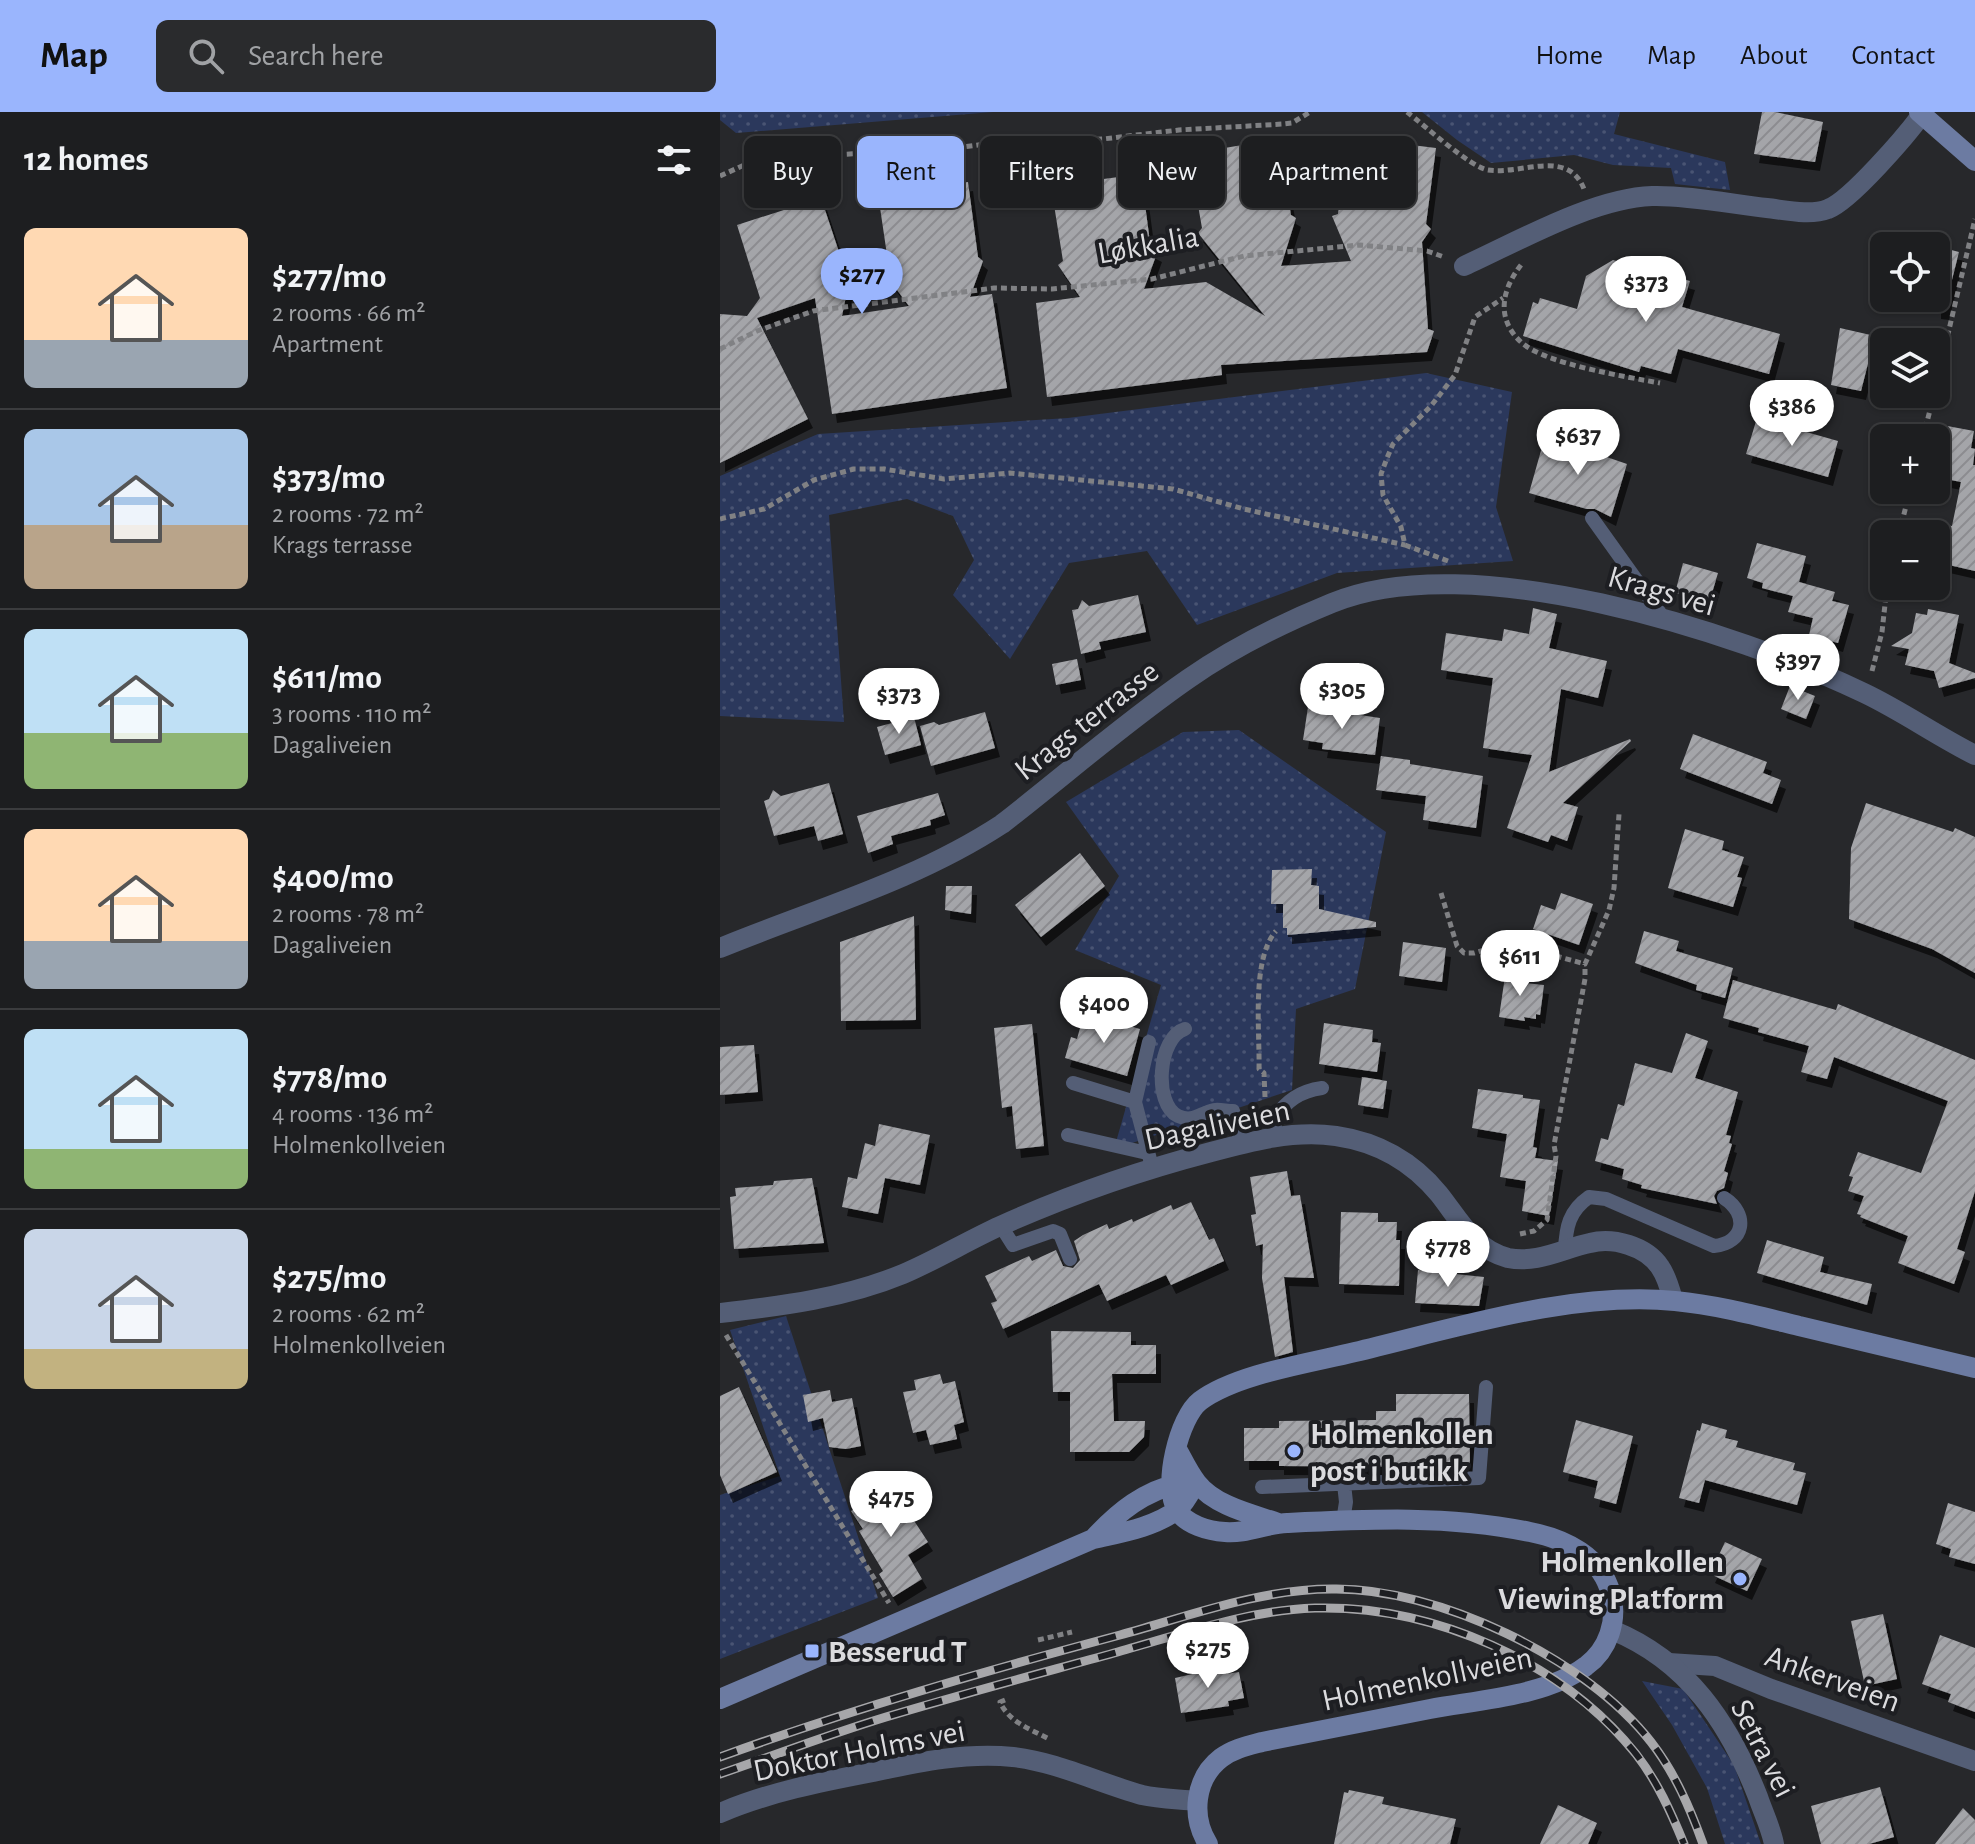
<!DOCTYPE html>
<meta charset="utf-8">
<style>
:root{--surface:#1d1e20;--page:#2a2b2d;--text:#f1f3f6;--muted:#a0a2a5;--line:#3b3c3e;--accent:#9ab5fd}
body{margin:0;font-family:"Alegreya Sans",sans-serif;background:var(--page);color:var(--text);height:100vh;display:flex;flex-direction:column;font-size:30px;white-space:nowrap}
*{box-sizing:border-box;margin:0}
p{font-size:26px;color:var(--muted)}
.icon{flex:none;width:44px;height:44px;fill:none;stroke:currentColor;stroke-width:2;stroke-linecap:round;stroke-linejoin:round}
.map{position:relative;flex:1;overflow:hidden}
.side{display:flex;flex-direction:column;background:var(--surface);width:720px}
.side>*{flex:none}
.banner{position:absolute;left:24px;top:24px;width:760px;height:72px;display:flex;gap:16px}
.fabs{position:absolute;left:1150px;top:120px;display:grid;gap:16px}
.fabs a{display:grid;place-items:center;width:80px;height:80px;border-radius:12px;background:var(--surface);box-shadow:0 2px 6px #0004,0 0 0 2px var(--line);font-size:40px}
.price{position:absolute;translate:-50% -68px;padding:0 18px;border-radius:28px;background:#fff;color:#222;font-size:26px;line-height:52px;filter:drop-shadow(0 2px 4px #0008)}
.price::after{content:'';position:absolute;left:50%;top:48px;width:24px;height:18px;margin-left:-12px;background:inherit;clip-path:polygon(0 0,100% 0,50% 100%)}
.price.on{background:var(--accent);color:#111}
ul{padding:0;list-style:none}
li{display:flex;align-items:center;gap:24px;height:200px;padding:0 24px}
li+li{border-top:2px solid var(--line)}
li span{display:grid;place-items:center;flex:none;width:224px;height:160px;border-radius:12px;color:#555}
li>.icon{margin-inline-start:auto}
span .icon{width:96px;height:96px;fill:#fffc;stroke-width:1}
li b{font-size:34px}
h2{display:flex;justify-content:space-between;align-items:center;height:96px;padding:0 24px;font-size:34px}
.pill{padding:0 28px;border-radius:12px;background:var(--surface);box-shadow:0 2px 6px #0004,0 0 0 2px var(--line);font-size:28px;line-height:72px}
.pill.on{background:var(--accent);color:#111}
header{display:flex;align-items:center;gap:48px;box-sizing:border-box;height:112px;padding:0 40px;background:var(--accent);color:#111}
header strong{font-size:38px}
nav{display:flex;gap:44px;margin-inline-start:auto;font-size:28px}
.search{width:560px;height:72px;background:var(--page);display:flex;align-items:center;gap:20px;box-sizing:border-box;padding:0 28px;border-radius:12px;color:var(--muted);font-size:30px}
main{display:flex;flex:1;min-height:0}
.map>svg:first-child{display:block}
</style>
<header>
<strong>Map</strong>
<div class="search"><svg class="icon" aria-label="search" viewBox="0 0 24 24"><circle cx="10" cy="10" r="6"/><path d="M15 15l6 6"/></svg>Search here</div>
<nav><a>Home</a><a>Map</a><a>About</a><a>Contact</a></nav>
</header>
<main>
<section class="side">
<h2>12 homes<svg class="icon" aria-label="filters" viewBox="0 0 24 24"><path d="M4 7h16M4 17h16"/><circle cx="9" cy="7" r="2"/><circle cx="15" cy="17" r="2"/></svg></h2>
<ul>
<li><span style="background:linear-gradient(#ffd9b3 70%,#9aa5b1 0)"><svg class="icon" aria-label="home" viewBox="0 0 24 24"><path d="M3 11l9-7 9 7M6 9v11h12V9"/></svg></span><div><b>$277/mo</b><p>2 rooms · 66 m²</p><p>Apartment</p></div></li>
<li><span style="background:linear-gradient(#a9c7e8 60%,#b9a48a 0)"><svg class="icon" aria-label="home" viewBox="0 0 24 24"><path d="M3 11l9-7 9 7M6 9v11h12V9"/></svg></span><div><b>$373/mo</b><p>2 rooms · 72 m²</p><p>Krags terrasse</p></div></li>
<li><span style="background:linear-gradient(#bfe0f5 65%,#8fb573 0)"><svg class="icon" aria-label="home" viewBox="0 0 24 24"><path d="M3 11l9-7 9 7M6 9v11h12V9"/></svg></span><div><b>$611/mo</b><p>3 rooms · 110 m²</p><p>Dagaliveien</p></div></li>
<li><span style="background:linear-gradient(#ffd9b3 70%,#9aa5b1 0)"><svg class="icon" aria-label="home" viewBox="0 0 24 24"><path d="M3 11l9-7 9 7M6 9v11h12V9"/></svg></span><div><b>$400/mo</b><p>2 rooms · 78 m²</p><p>Dagaliveien</p></div></li>
<li><span style="background:linear-gradient(#bfe0f5 75%,#8fb573 0)"><svg class="icon" aria-label="home" viewBox="0 0 24 24"><path d="M3 11l9-7 9 7M6 9v11h12V9"/></svg></span><div><b>$778/mo</b><p>4 rooms · 136 m²</p><p>Holmenkollveien</p></div></li>
<li><span style="background:linear-gradient(#c9d6e8 75%,#c2b280 0)"><svg class="icon" aria-label="home" viewBox="0 0 24 24"><path d="M3 11l9-7 9 7M6 9v11h12V9"/></svg></span><div><b>$275/mo</b><p>2 rooms · 62 m²</p><p>Holmenkollveien</p></div></li>
</ul>
</section>
<div class="map">
<svg width="1255" height="1732" viewBox="0 0 1255 1732">
<defs>
<pattern id="grass-dots" width="8" height="8" patternUnits="userSpaceOnUse" patternTransform="scale(2)"><rect width="8" height="8" fill="#2b385c"/><path d="M2 2h.1M6 6h.1" fill="none" stroke="#495473" stroke-width="1.8" stroke-linecap="round"/></pattern>
<pattern id="building-hatch" width="6" height="6" patternUnits="userSpaceOnUse" patternTransform="scale(2)"><rect width="6" height="6" fill="#a4a5a9"/><path d="M-1 1l2-2M0 6l6-6M5 7l2-2" fill="none" stroke="#8c8c90"/></pattern>
<filter id="shadow"><feDropShadow dx="5" dy="9" stdDeviation="0" flood-color="#0009"/></filter>
</defs>
<rect width="100%" height="100%" fill="#27282b"/>
<path fill="url(#grass-dots)" d="M0 0H273L16 21 0 8Z
M702 0H900L894 22 1005 50 1010 78 955 72 951 56 893 53 854 43 771 51 737 28Z
M706 261 792 280 776 395 793 449 617 461 477 513 427 439 349 451 290 547 233 483 254 448 233 404 187 387 109 403 124 610 0 604V364L98 322 348 306Z
M519 618 666 720 635 877 576 897 572 978 394 1037 441 873 355 838 399 764 346 690 463 620Z
M66 1204 158 1486 0 1547V1383L60 1364 10 1218Z
M922 1569 963 1577 1014 1653 1041 1732H1005L987 1676 952 1613Z"/>
<path fill="url(#building-hatch)" filter="url(#shadow)" d="M1042 0H1055L1103 10 1095 50 1034 42Z
M627 25 716 36 706 112 711 117 702 130 708 217 714 219 707 240 501 253 502 263 327 285 316 191 360 185 338 153 343 149 331 74 421 62 431 138 437 141 424 177 486 170 545 204 478 121 482 116 469 42 558 27 571 103 576 106 561 154 631 149 612 104 618 102Z
M248 70 258 145 263 149 250 185 272 182 287 276 112 302 95 186 37 206 88 307 0 351V202L27 204 40 186 17 113 101 86 125 158 131 160 122 204 189 194 171 170 158 82Z
M1216 134 1239 140 1224 199 1216 198Z
M893 148 970 169 962 195 1060 222 1049 262 958 237 951 262 921 254 919 260 803 224 813 190 818 192 820 186 857 197 866 164Z
M1120 216 1155 224 1141 279 1111 273Z
M1037 306 1118 329 1108 365 1026 342Z
M1222 313 1254 319 1251 336 1255 337 1253 353H1255V459L1216 450V411L1232 414 1241 370 1216 365V340Z
M824 328 849 335V332L907 352 891 405 875 397H867L809 381Z
M1037 431 1086 444 1079 470 1115 480 1112 489 1129 493 1118 531 1089 523 1093 506 1068 500 1073 484 1042 476 1043 471 1027 466Z
M963 451 998 461 989 491 955 481Z
M418 483 426 520 379 530 381 537 361 542 352 498 358 497 362 488 369 494Z
M813 496 837 502 829 536 887 549 878 586 841 577 829 660 910 627 911 629 843 691 858 695 847 729 831 723 828 730 787 716 812 643 763 636 773 566 721 558 726 521 782 529 784 517 809 522Z
M1208 497 1239 503 1229 551 1255 561V566L1219 576 1214 559 1185 553 1189 537 1171 534 1192 521 1196 501 1207 503Z
M357 547 361 568 336 573 332 552Z
M1070 574 1095 584 1086 607 1061 597Z
M588 595 660 606 655 643 602 637 603 631 583 628Z
M265 600 275 636 211 654 200 614 214 610 219 613Z
M194 605 201 633 165 643 157 615Z
M973 622 1047 650 1043 661 1061 668 1052 692 960 657Z
M661 644 690 648V652L763 664 756 716 703 708 706 684 656 678Z
M109 671 123 722 98 729 94 714 54 724 44 689 49 687 53 678 61 684Z
M218 681 225 703 210 708 211 713 171 724 173 732 148 741 137 704Z
M1146 691 1233 720 1235 716 1255 725V861L1212 837 1129 807 1131 736Z
M965 717 1004 729 1002 738 1024 745 1017 765 1022 766 1013 795 948 776Z
M360 741 385 774 321 825 295 793Z
M592 757 591 773 599 774V797L656 810V815L567 823V816H563V792H551L552 758Z
M226 774H252L251 802 225 798Z
M841 781 873 792 859 833 813 817 821 793 835 798Z
M194 804 196 908 121 909 120 830Z
M924 819 959 829 956 839 1013 856 1005 886 976 878 977 873 915 851Z
M683 830 726 836 722 870 679 864Z
M788 844 795 870 824 873 820 903 816 902V907L804 905 805 909 779 905Z
M1013 868 1116 898 1118 892 1255 948V1079L1237 1137 1245 1140 1234 1172 1178 1151 1188 1124 1140 1105 1141 1103 1137 1102 1144 1084 1128 1079 1133 1065 1129 1064 1138 1040 1201 1061 1228 989 1114 945 1107 967 1081 960 1089 934 1038 920 1039 916 1003 906Z
M364 901 420 917 407 964 345 946 351 925 357 927Z
M604 911 653 918 652 930 661 931 657 960 599 952Z
M312 912 324 1034 296 1037 292 994 282 996 274 916Z
M966 921 988 929 975 966 1018 980 1006 1023 1011 1024 1009 1031 1012 1032 1004 1059 1008 1061 1004 1076 997 1079 994 1084 997 1092 921 1076 922 1073 902 1067 904 1057 875 1049 881 1026 888 1028 898 992 904 994 915 951 952 961Z
M34 933 38 980 0 983V935Z
M642 965 667 969 663 997 638 993Z
M758 977 803 983V986L820 988 813 1035 817 1036 815 1046 838 1049 829 1104 802 1099 806 1069 780 1065 787 1022 752 1016Z
M159 1012 210 1023 200 1073 165 1066 158 1102 122 1095 128 1065 137 1067 145 1031 155 1034Z
M567 1059 571 1084 580 1083 594 1166 564 1165 573 1240 555 1245 542 1166 543 1132 536 1134 531 1103 536 1102 530 1065Z
M92 1066 104 1131 14 1137 10 1085 16 1084 15 1076 53 1073 54 1069Z
M471 1090 489 1128 494 1126 504 1149 451 1173 446 1163 387 1189 379 1172 283 1217 271 1191 277 1189 265 1164 309 1144 312 1149 336 1138 343 1154 353 1156 360 1148 354 1129 363 1123 387 1112 389 1117 412 1107 413 1110 451 1093 453 1098Z
M621 1100 658 1101V1110H677L676 1128H680L679 1174 619 1172Z
M1047 1128 1104 1145 1100 1160 1152 1172 1147 1193 1037 1161Z
M698 1158 764 1165 759 1194 695 1191Z
M331 1219 411 1220V1233H436V1262H392L394 1309H425L424 1325 409 1340H350V1280H333Z
M220 1262 223 1272 235 1269 244 1310 234 1313 237 1327 210 1333 206 1318 193 1321 183 1280 196 1278 194 1268Z
M19 1275 57 1360 8 1382 0 1363V1284Z
M110 1278 112 1290 132 1286 141 1334 126 1337 109 1335 103 1306 88 1310 83 1283Z
M676 1282H749L750 1355 559 1354V1349H524V1316H559V1309L656 1308V1299H676Z
M856 1308 913 1324 896 1392 874 1386 878 1369 843 1360Z
M982 1311 1007 1318 1005 1326 1018 1329 1016 1335 1075 1351 1073 1358 1086 1361 1077 1393 985 1368 979 1391 959 1386 977 1318 980 1319Z
M172 1375 208 1430 188 1443 202 1467 173 1485 159 1462 163 1459 139 1419 143 1417 131 1399Z
M1228 1391 1255 1400V1452L1229 1445 1231 1437 1216 1432Z
M1005 1430 1042 1447 1027 1479 990 1462Z
M1163 1502 1177 1567 1145 1574 1131 1509Z
M1220 1523 1255 1536V1600L1228 1590 1231 1582 1202 1572Z
M503 1555 506 1562 519 1560 524 1586 508 1589 509 1594 461 1601 455 1566Z
M1160 1675 1174 1725 1149 1732H1101L1091 1694Z
M629 1678 664 1685 662 1692 736 1707 730 1732H614L624 1680 628 1681Z
M838 1693 877 1711 868 1732H820Z
M1243 1696 1255 1708V1732H1215Z"/>
<g fill="none" stroke-linecap="round" stroke-linejoin="round">
<path stroke="#808184" stroke-width="5" stroke-dasharray="6 4" stroke-linecap="butt" d="M687 0C704 13 750 55 768 58 801 63 848 36 864 77
M0 64 22 54 62 45 220 38 281 30 383 27 459 18 563 12 572 11 590 0
M801 153C782 177 775 207 802 231 826 252 907 265 940 271
M0 237 37 219 93 199 274 176 332 177 432 167 524 144 639 133 707 139 724 145
M1216 273 1255 107
M1203 326 1214 282
M0 407 44 397 94 368 134 357H164L224 367 290 361 453 377 524 397 685 433
M1179 422 1190 378
M728 449 685 433 681 415 663 383 661 362 667 346 673 332 711 294 735 263 755 205 783 186
M1152 559 1162 520 1167 474
M721 781 737 834 744 841H754L789 831 865 852 889 798 894 776 899 702
M545 985 544 961 539 957C540 920 531 847 556 819
M800 1122 814 1119 827 1108 836 1044 834 1033 865 867V852
M6 1223 169 1491
M318 1528 352 1520
M285 1588 280 1590C289 1610 310 1617 329 1627"/>
<path stroke="#545e76" stroke-width="14" d="M872 406 945 508
M465 917C438 925 433 992 458 1004 473 1011 480 1001 494 998 499 997 507 999 513 999L523 1032
M429 930 415 990 432 1055
M353 971 415 990
M348 1023 427 1041
M556 1024 554 1007C566 989 580 979 602 976
M281 1114 293 1133 333 1119 340 1122 350 1147
M845 1138C846 1115 849 1099 869 1085L886 1087 994 1134C1025 1131 1029 1102 1004 1086
M542 1375 759 1366 766 1275
M623 1409 626 1390 624 1372"/>
<path stroke="#545e76" stroke-width="20" d="M744 154C797 130 873 86 932 84 966 83 1012 92 1047 96 1065 98 1090 104 1108 97 1130 89 1187 23 1202 2
M0 836C95 797 195 769 282 712 344 664 403 612 468 567 511 537 563 511 612 491 749 434 1015 519 1144 581 1182 599 1217 624 1255 643
M0 1201C62 1194 125 1186 183 1162 216 1148 247 1129 280 1114 349 1083 418 1059 491 1040 532 1029 573 1018 616 1024 657 1030 692 1049 719 1082 739 1107 753 1137 788 1146 817 1152 842 1137 870 1131 893 1125 926 1134 940 1155 947 1165 950 1177 953 1188
M949 1551 995 1554 1051 1577 1255 1649
M0 1701C49 1680 101 1670 153 1660 199 1650 247 1640 293 1645 337 1650 379 1671 422 1683 439 1687 459 1687 477 1689"/>
<path stroke="#545e76" stroke-width="20" d="M892 1518C968 1549 1009 1611 1038 1685 1043 1700 1051 1716 1054 1732"/>
<path stroke="#6c7ba2" stroke-width="20" d="M1199 0 1255 49
M457 1337C463 1348 469 1361 477 1371 495 1394 532 1402 558 1411
M373 1427C400 1398 423 1380 462 1370
M0 1587 373 1427C400 1421 436 1415 458 1397 466 1390 471 1379 476 1370
M488 1732C471 1705 474 1667 501 1646 513 1637 527 1634 542 1630 598 1619 654 1608 710 1597 758 1588 827 1584 866 1554 888 1538 898 1509 891 1482 881 1444 845 1427 810 1420 729 1403 649 1407 567 1411 545 1412 526 1422 505 1420 489 1419 466 1413 457 1398 442 1374 459 1305 480 1289 516 1262 590 1251 635 1240 736 1216 851 1179 955 1189 997 1193 1038 1204 1079 1214 1138 1228 1197 1242 1255 1256"/>
<g stroke="#a7a7aa" stroke-width="9">
<path id="rail" d="M0 1645C132 1597 265 1559 400 1523 469 1504 540 1477 612 1477 717 1475 867 1547 931 1630 955 1661 970 1696 983 1732
M0 1662C55 1643 110 1622 166 1605 242 1582 318 1562 394 1541 459 1523 527 1498 595 1496 713 1493 841 1549 916 1642 937 1669 951 1700 964 1732"/>
</g>
<use href="#rail" stroke="#1d1e22" stroke-width="6" stroke-dasharray="18" stroke-linecap="butt"/>
</g>
<g fill="#9ab5fd" stroke="#1d1e22" stroke-width="3">
<circle cx="574" cy="1339" r="8"/>
<circle cx="1020" cy="1467" r="8"/>
<rect x="84" y="1531" width="16" height="16" rx="4"/>
</g>
<g text-anchor="middle" stroke-width="8" stroke-linejoin="round" paint-order="stroke">
<g font-size="32" fill="#dbdbde" stroke="#1d1e22">
<text transform="translate(428 132) rotate(-10)" y="11">Løkkalia</text>
<text transform="translate(942 478) rotate(16)" y="11">Krags vei</text>
<text transform="translate(366 608) rotate(-38)" y="11">Krags terrasse</text>
<text transform="translate(497 1012) rotate(-12)" y="11">Dagaliveien</text>
<text transform="translate(707 1566) rotate(-12)" y="11">Holmenkollveien</text>
<text transform="translate(1113 1566) rotate(20)" y="11">Ankerveien</text>
<text transform="translate(1044 1636) rotate(63)" y="11">Setra vei</text>
<text transform="translate(139 1638) rotate(-11)" y="11">Doktor Holms vei</text>
</g>
<g font-size="32" font-weight="bold" fill="#dbdbde" stroke="#1d1e22" text-anchor="start">
<text x="590" y="1332">Holmenkollen<tspan x="590" dy="37">post i butikk</tspan></text>
<text x="1004" y="1460" text-anchor="end">Holmenkollen<tspan x="1004" dy="37">Viewing Platform</tspan></text>
<text x="108" y="1550">Besserud T</text>
</g>
</g>
</svg>
<div class="fabs">
<a><svg class="icon" aria-label="locate" viewBox="0 0 24 24"><circle cx="12" cy="12" r="6"/><path d="M12 2v4M12 18v4M2 12h4M18 12h4"/></svg></a>
<a><svg class="icon" aria-label="layers" viewBox="0 0 24 24"><path d="M12 4l9 5-9 5-9-5zM3 14l9 5 9-5"/></svg></a>
<a>+</a>
<a>−</a>
</div>
<b class="price on" style="left:142px;top:204px">$277</b>
<b class="price" style="left:926px;top:212px">$373</b>
<b class="price" style="left:1072px;top:336px">$386</b>
<b class="price" style="left:858px;top:365px">$637</b>
<b class="price" style="left:1078px;top:590px">$397</b>
<b class="price" style="left:622px;top:619px">$305</b>
<b class="price" style="left:179px;top:624px">$373</b>
<b class="price" style="left:800px;top:886px">$611</b>
<b class="price" style="left:384px;top:933px">$400</b>
<b class="price" style="left:728px;top:1177px">$778</b>
<b class="price" style="left:171px;top:1427px">$475</b>
<b class="price" style="left:488px;top:1578px">$275</b>
<div class="banner">
<a class="pill">Buy</a>
<a class="pill on">Rent</a>
<a class="pill">Filters</a>
<a class="pill">New</a>
<a class="pill">Apartment</a>
</div>
</div>
</main>
